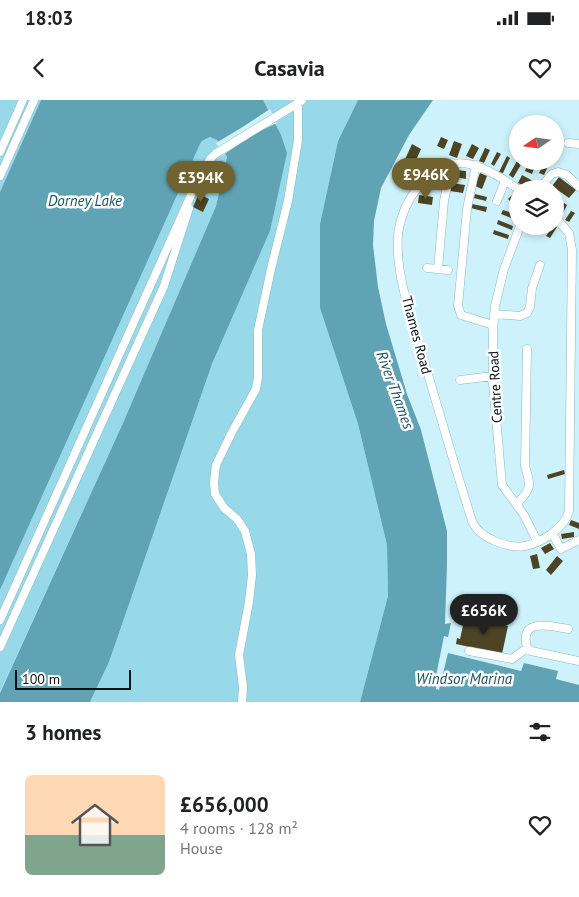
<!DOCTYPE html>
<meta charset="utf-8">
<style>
:root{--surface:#fff;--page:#f2f2f2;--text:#202124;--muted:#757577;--line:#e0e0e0;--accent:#716330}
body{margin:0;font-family:"PT Sans",sans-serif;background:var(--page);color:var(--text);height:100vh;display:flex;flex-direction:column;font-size:19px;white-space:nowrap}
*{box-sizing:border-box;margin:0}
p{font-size:16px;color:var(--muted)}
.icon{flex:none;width:28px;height:28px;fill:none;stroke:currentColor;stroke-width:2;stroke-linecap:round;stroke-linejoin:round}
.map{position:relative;height:602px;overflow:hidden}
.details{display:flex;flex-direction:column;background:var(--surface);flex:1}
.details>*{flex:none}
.needle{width:32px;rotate:257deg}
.tools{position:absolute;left:509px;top:15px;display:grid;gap:10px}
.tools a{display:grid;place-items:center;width:55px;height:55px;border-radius:50%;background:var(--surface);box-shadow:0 2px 8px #0003;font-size:25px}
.scale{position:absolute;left:15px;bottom:12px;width:116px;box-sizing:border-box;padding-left:5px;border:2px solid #031216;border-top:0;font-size:14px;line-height:18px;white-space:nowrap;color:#031216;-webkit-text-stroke:4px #fff;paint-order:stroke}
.price{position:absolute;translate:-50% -42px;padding:0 11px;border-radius:18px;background:var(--accent);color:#fff;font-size:16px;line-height:32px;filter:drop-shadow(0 1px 2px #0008)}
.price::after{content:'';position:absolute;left:50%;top:30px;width:15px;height:11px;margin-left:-8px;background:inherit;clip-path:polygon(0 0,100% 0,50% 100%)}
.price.current{background:#222;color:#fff}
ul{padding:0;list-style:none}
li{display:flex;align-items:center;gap:15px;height:125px;padding:0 25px}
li+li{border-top:1px solid var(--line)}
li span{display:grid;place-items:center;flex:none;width:140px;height:100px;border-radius:8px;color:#555}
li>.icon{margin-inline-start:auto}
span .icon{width:60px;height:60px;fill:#fffc;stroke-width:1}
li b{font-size:21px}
h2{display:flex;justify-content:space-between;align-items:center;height:60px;padding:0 25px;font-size:21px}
.status{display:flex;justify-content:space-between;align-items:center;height:35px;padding:0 25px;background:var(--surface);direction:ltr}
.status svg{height:14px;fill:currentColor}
header{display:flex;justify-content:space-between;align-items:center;height:65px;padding:0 25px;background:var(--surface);font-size:22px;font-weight:600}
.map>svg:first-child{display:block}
</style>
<div class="status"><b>18:03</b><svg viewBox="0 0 49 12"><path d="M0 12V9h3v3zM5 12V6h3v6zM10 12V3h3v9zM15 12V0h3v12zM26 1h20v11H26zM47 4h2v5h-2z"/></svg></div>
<header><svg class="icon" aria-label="back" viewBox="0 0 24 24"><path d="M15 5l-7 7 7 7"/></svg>Casavia<svg class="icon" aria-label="heart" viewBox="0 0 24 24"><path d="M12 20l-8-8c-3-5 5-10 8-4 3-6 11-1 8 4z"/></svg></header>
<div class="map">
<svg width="579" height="602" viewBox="0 0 579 602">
<rect width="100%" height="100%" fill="#cef2fb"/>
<path fill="#98d9e9" d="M0 0H41L0 92Z
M263 0H358L338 41 320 125V208L358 324 387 445 388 496 360 602H90L109 562 212 264 270 131Z
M211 37 217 40 227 57 216 106 123 323 0 592V490L200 44 202 41Z"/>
<path fill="#5fa3b4" d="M41 0H263L281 35 287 53 270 131 212 264 109 562 90 602H0V593L123 323 216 106 227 57 217 40 210 37 202 41 200 44 0 490V92Z
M358 0H433L409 35 381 88 374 121 373 145 378 187 386 224 407 294 421 330 447 431V465L445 524 451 523 448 537 444 536 436 576V589L439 590 448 553 521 571 524 563 558 571 556 579 579 585V602H360L388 496 387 445 358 324 320 208V124L338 41Z"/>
<path fill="#cef2fb" d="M270 9 277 23 256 33 223 55 216 43 241 28Z"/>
<path fill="#4d4425" d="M441 37 448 40 444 49 437 46Z
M454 41 462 44 457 58 449 55Z
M412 44 421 49 411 71 402 66Z
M472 44 479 48 473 59 466 56Z
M485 48 490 50 484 63 479 61Z
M497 52 501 54 494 66 491 64Z
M507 56 510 58 503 73 499 72Z
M517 61 522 63 513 78 509 75Z
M529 61H537L532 74 525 71Z
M545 61 550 62 544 75 539 73Z
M456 70 466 71V79L455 77Z
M480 73 487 76 482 89 475 86Z
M438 75 443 81 433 90 428 85Z
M522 75 535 82 532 89 518 83Z
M559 77 576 90 569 98 552 86Z
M451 83 465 85 463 93 450 91Z
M514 93 518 97V109L508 99Z
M199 94 209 99 203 112 193 107Z
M475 94 487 97 486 101 474 98Z
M419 95 433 97 432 105 418 103Z
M564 103 567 105 562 115 558 113Z
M472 104 487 107 486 112 471 108Z
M503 110 518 115 516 120 501 114Z
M571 111 575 113 569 122 565 120Z
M498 120 513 126 512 130 497 124Z
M525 126H538L542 128 540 132Z
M553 126 557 127 550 138 546 136Z
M494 130 509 135 508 139 493 134Z
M564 370 565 374 548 379 547 375Z
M571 420 579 423V429L569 425Z
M574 432V437L562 439 561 434Z
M550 443 554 449 545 454 541 448Z
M537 454 540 468 533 469 530 456Z
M557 456 563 461 551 475 546 470Z
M475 518 508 526 502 554 456 544 457 538 460 539 464 521 474 523Z"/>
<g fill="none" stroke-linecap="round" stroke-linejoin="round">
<g stroke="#8cb7c2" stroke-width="9">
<path id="minor" d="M568 43 579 44
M0 52 23 0
M476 65 467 109 458 206 461 215 493 225
M0 76 34 0
M518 89C489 70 460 49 429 76 411 92 401 110 398 135 395 174 412 220 423 257 439 312 455 367 472 421 479 438 508 449 525 446 541 443 565 428 569 411L572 150 569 133 555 117
M539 89 552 74 558 72 567 75 579 87
M497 101 505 81
M520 126 504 169 495 206 493 232V283L502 385 524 415 537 441
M427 168 448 170
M438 169 444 101 452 63
M494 214 520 216 527 213 530 207 532 188 540 165
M460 280 493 276
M517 404C532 387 531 387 525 366L527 249
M552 433 561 449 579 440
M0 520 191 95 210 59 215 54 298 3V0
M568 529C550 526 519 517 527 548L531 551 579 561
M0 547 164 186 189 108
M469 551 512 559 527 548
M242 602 243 587 239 555 249 502 252 475 251 454 245 431 237 419 224 408 215 394 214 382 216 365 232 332 256 289 258 277V230L271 169 288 101 298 40V3L302 0"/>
</g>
<use href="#minor" stroke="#fff" stroke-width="8"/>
</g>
<g text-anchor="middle" stroke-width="5" stroke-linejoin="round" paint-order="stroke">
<g font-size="14" fill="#031216" stroke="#fff">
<text transform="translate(417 235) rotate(75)" y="5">Thames Road</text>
<text transform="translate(495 287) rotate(-93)" y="5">Centre Road</text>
</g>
<g font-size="15" font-style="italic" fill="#185360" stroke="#fff">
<text x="85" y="106">Dorney Lake</text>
<text transform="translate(395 290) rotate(70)" y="5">River Thames</text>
<text x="464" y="584">Windsor Marina</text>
</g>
</g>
</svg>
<div class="tools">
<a><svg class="needle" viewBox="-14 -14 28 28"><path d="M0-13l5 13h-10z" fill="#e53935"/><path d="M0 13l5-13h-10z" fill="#757577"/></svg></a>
<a><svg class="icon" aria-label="layers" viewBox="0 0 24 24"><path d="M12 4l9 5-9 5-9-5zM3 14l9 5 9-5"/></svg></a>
</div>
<div class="scale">100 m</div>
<b class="price" style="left:426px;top:100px">£946K</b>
<b class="price" style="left:201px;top:103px">£394K</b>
<b class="price current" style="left:484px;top:536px">£656K</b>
</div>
<section class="details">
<h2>3 homes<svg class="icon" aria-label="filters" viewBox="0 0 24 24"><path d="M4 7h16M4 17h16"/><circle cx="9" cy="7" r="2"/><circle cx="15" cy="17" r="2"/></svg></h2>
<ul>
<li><span style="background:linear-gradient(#ffd9b3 60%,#7fa58c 0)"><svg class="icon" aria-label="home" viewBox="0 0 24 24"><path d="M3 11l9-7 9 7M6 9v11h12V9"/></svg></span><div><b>£656,000</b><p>4 rooms · 128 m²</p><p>House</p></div><svg class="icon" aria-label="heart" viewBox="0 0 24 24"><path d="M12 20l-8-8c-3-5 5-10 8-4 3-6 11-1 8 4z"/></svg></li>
</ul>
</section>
